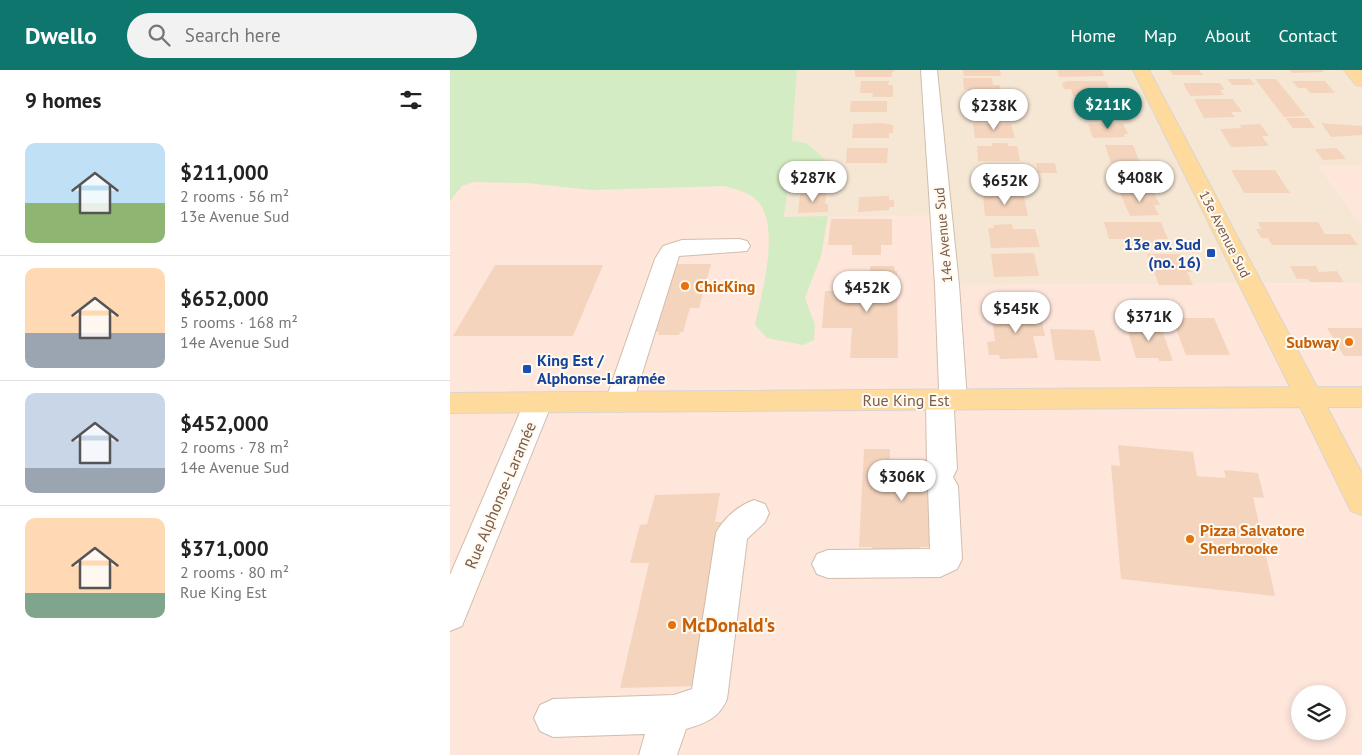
<!DOCTYPE html>
<meta charset="utf-8">
<style>
:root{--surface:#fff;--page:#f2f2f2;--text:#222;--muted:#767676;--line:#e0e0e0;--accent:#0f766e}
body{margin:0;font-family:"PT Sans",sans-serif;background:var(--page);color:var(--text);height:100vh;display:flex;flex-direction:column;font-size:19px;white-space:nowrap}
*{box-sizing:border-box;margin:0}
p{font-size:16px;color:var(--muted)}
.icon{flex:none;width:28px;height:28px;fill:none;stroke:currentColor;stroke-width:2;stroke-linecap:round;stroke-linejoin:round}
.map{position:relative;flex:1;overflow:hidden}
.details{display:flex;flex-direction:column;background:var(--surface);width:450px}
.details>*{flex:none}
.fabs{position:absolute;left:841px;top:615px;display:grid;gap:10px}
.fabs a{display:grid;place-items:center;width:55px;height:55px;border-radius:50%;background:var(--surface);box-shadow:0 2px 8px #0003;font-size:25px}
.price{position:absolute;translate:-50% -42px;padding:0 11px;border-radius:18px;background:#fff;color:#222;font-size:16px;line-height:32px;filter:drop-shadow(0 1px 2px #0008)}
.price::after{content:'';position:absolute;left:50%;top:30px;width:15px;height:11px;margin-left:-8px;background:inherit;clip-path:polygon(0 0,100% 0,50% 100%)}
.price.on{background:var(--accent);color:#fff}
ul{padding:0;list-style:none}
li{display:flex;align-items:center;gap:15px;height:125px;padding:0 25px}
li+li{border-top:1px solid var(--line)}
li span{display:grid;place-items:center;flex:none;width:140px;height:100px;border-radius:10px;color:#555}
li>.icon{margin-inline-start:auto}
span .icon{width:60px;height:60px;fill:#fffc;stroke-width:1}
li b{font-size:21px}
h2{display:flex;justify-content:space-between;align-items:center;height:60px;padding:0 25px;font-size:21px}
header{display:flex;align-items:center;gap:30px;box-sizing:border-box;height:70px;padding:0 25px;background:var(--accent);color:#fff}
header strong{font-size:24px}
nav{display:flex;gap:28px;margin-inline-start:auto;font-size:18px}
.search{width:350px;height:45px;background:var(--page);display:flex;align-items:center;gap:12px;box-sizing:border-box;padding:0 18px;border-radius:28px;color:var(--muted);font-size:19px}
main{display:flex;flex:1;min-height:0}
.map>svg:first-child{display:block}
</style>
<header>
<strong>Dwello</strong>
<div class="search"><svg class="icon" aria-label="search" viewBox="0 0 24 24"><circle cx="10" cy="10" r="6"/><path d="M15 15l6 6"/></svg>Search here</div>
<nav><a>Home</a><a>Map</a><a>About</a><a>Contact</a></nav>
</header>
<main>
<section class="details">
<h2>9 homes<svg class="icon" aria-label="filters" viewBox="0 0 24 24"><path d="M4 7h16M4 17h16"/><circle cx="9" cy="7" r="2"/><circle cx="15" cy="17" r="2"/></svg></h2>
<ul>
<li><span style="background:linear-gradient(#bfe0f5 60%,#8fb573 0)"><svg class="icon" aria-label="home" viewBox="0 0 24 24"><path d="M3 11l9-7 9 7M6 9v11h12V9"/></svg></span><div><b>$211,000</b><p>2 rooms · 56 m²</p><p>13e Avenue Sud</p></div></li>
<li><span style="background:linear-gradient(#ffd9b3 65%,#9aa5b1 0)"><svg class="icon" aria-label="home" viewBox="0 0 24 24"><path d="M3 11l9-7 9 7M6 9v11h12V9"/></svg></span><div><b>$652,000</b><p>5 rooms · 168 m²</p><p>14e Avenue Sud</p></div></li>
<li><span style="background:linear-gradient(#c9d6e8 75%,#9aa5b1 0)"><svg class="icon" aria-label="home" viewBox="0 0 24 24"><path d="M3 11l9-7 9 7M6 9v11h12V9"/></svg></span><div><b>$452,000</b><p>2 rooms · 78 m²</p><p>14e Avenue Sud</p></div></li>
<li><span style="background:linear-gradient(#ffd9b3 75%,#7fa58c 0)"><svg class="icon" aria-label="home" viewBox="0 0 24 24"><path d="M3 11l9-7 9 7M6 9v11h12V9"/></svg></span><div><b>$371,000</b><p>2 rooms · 80 m²</p><p>Rue King Est</p></div></li>
</ul>
</section>
<div class="map">
<svg width="912" height="685" viewBox="0 0 912 685">
<rect width="100%" height="100%" fill="#fdf5e7"/>
<path fill="#f6e7d5" d="M347 0H902L912 11V95H868L912 156V213L497 215 334 147 340 96Z"/>
<path fill="#fee6db" fill-rule="evenodd" d="M868 95H912V156Z
M340 96 334 147 491 145 497 215 912 213V685H0V100ZM850 624H888V661H850Z"/>
<path fill="#d4ecc4" d="M0 0H347L342 71 356 73 384 97C379 106 373 109 369 118L364 121 337 123 334 147 378 146 371 186 355 228 365 255 364 270 353 275 317 268 305 255C311 225 334 149 303 127 295 121 284 119 274 116L142 120 77 113 23 112 12 116 0 131Z"/>
<path fill="#f4d4bd" d="M405 0H444V2H442V7H405Z
M513 0H550L551 6H514Z
M607 0H652L654 6 609 7Z
M719 0H749L753 5H723Z
M840 0H872L874 2 842 3Z
M513 8H542L543 15H550L551 22H546V25H519L518 20H514Z
M777 9H800L805 15H782Z
M805 9H826L856 46 834 47Z
M411 11H439L438 15H443V27H422L423 23H410Z
M618 11H656L662 25 623 26 621 19H614L612 13Z
M842 11H875L885 23H860L856 18H848Z
M733 13H770L775 20H770L774 25 740 26Z
M744 29H783L792 42H781L785 47 754 48Z
M521 30H564L567 43H559L560 47 536 48 535 43H522Z
M401 31H437V42H400Z
M666 32 671 42H665L666 45H635L630 33Z
M835 48H858L865 58H843Z
M430 53 443 55V63H439V68H402L403 54Z
M673 53 678 64H674L675 67 643 68 638 54Z
M871 53 912 56V65L881 67Z
M523 54H561L565 68H525Z
M810 54 819 66H812L819 76 781 77 770 59 792 58 789 55Z
M542 73H557L558 76H567L570 91H528L527 76H542Z
M655 75H683L690 93H661Z
M397 78H438L437 93H396Z
M887 78 896 89 873 90 865 79Z
M586 93H605L607 103H588Z
M550 96H567L568 99H571L575 115H530L528 99H550Z
M665 97H688L696 116H673Z
M781 100H825L840 123H794Z
M702 120 710 135H704L709 145 680 146 669 121Z
M376 123 375 134H378V142L348 143 350 124Z
M439 126V130H444V137H439V140L408 142 409 127Z
M533 126H574L578 146H535Z
M381 149H442V175H431V185H402V175H378Z
M654 152H711L718 169H706L707 172 680 173 679 169H659Z
M808 152H868L875 164H900L908 175H822L818 168H811L806 159H811Z
M562 154 563 159H585L590 177 541 178 538 158H544L543 155Z
M584 183 589 206 544 207 541 184Z
M697 184H730L734 193H738L742 202H737L743 215H709Z
M222 194H261L249 238H240L233 262H230L229 265H208L209 262H205L213 238H209Z
M45 195H153L123 266H3Z
M420 196H444L445 201H447L448 288H400L402 258H372L375 221H404L405 202H420Z
M840 196H866L869 202 887 201 894 212H860L858 209H847Z
M590 241 595 266H583L588 288 550 289 549 285H539L537 272 545 271 541 242Z
M722 248H764L780 285H736Z
M676 255H710L723 291H709L708 288H686Z
M877 258H912V286H894Z
M600 259 644 260 651 291 605 290Z
M668 375 743 382 747 406 776 408 774 400 808 403 814 428 803 427 825 526 671 509 661 395 670 396Z
M414 379H440V389H479L503 399 504 416 482 477H470V484H421L422 477H409Z
M270 423 265 452H276L249 616 170 618 199 493H180L190 455 197 454 205 425Z"/>
<g fill="none" stroke-linecap="round" stroke-linejoin="round">
<g stroke="#d0bdac" stroke-width="2">
<path id="minor" d="M471 0H487L509 215 517 330 513 337 504 340 507 399 503 407 508 416 512 489 507 499 490 507 378 508 367 504 362 494 367 484 378 480 480 479 478 416 482 408 477 399 476 330 480 323 489 320 485 215Z
M289 169 297 171 300 176 297 181 229 186 183 332 179 339 169 342 159 339 155 332 205 189 213 176 232 170Z
M88 323 98 326 102 333 12 556 0 561V505L74 333 78 326Z
M304 430 315 434 319 443 315 452 297 469 277 629C269 648 256 653 236 659L227 685H189L195 664 103 667 90 661 84 648 90 635 103 629 224 625 242 619 266 463C274 448 288 436 304 430Z"/>
</g>
<g stroke="#dcd4d0" stroke-width="2">
<path id="major" d="M683 0H699L867 317H912V337H877L912 403V445L901 441 850 337 0 343V323L840 317Z
M894 0H911L912 16 906 15Z"/>
</g>
<use href="#minor" fill="#fff" fill-rule="evenodd"/>
<use href="#major" fill="#fedb9d" fill-rule="evenodd"/>
</g>
<g fill="#1a4fb4" stroke="#fff9ef" stroke-width="2">
<rect x="756" y="178" width="10" height="10" rx="2.5"/>
<rect x="72" y="294" width="10" height="10" rx="2.5"/>
</g>
<g fill="#e8710a" stroke="#fff9ef" stroke-width="2">
<circle cx="235" cy="216" r="5"/>
<circle cx="899" cy="272" r="5"/>
<circle cx="740" cy="469" r="5"/>
<circle cx="222" cy="555" r="5"/>
</g>
<g text-anchor="middle" stroke-width="4" stroke-linejoin="round" paint-order="stroke">
<g font-size="14" fill="#795b4a" stroke="#fff9ef">
<text transform="translate(775 164) rotate(63)" y="5">13e Avenue Sud</text>
<text transform="translate(493 165) rotate(-95)" y="5">14e Avenue Sud</text>
</g>
<g font-size="16" font-weight="bold" fill="#164399" stroke="#fff9ef" text-anchor="end">
<text x="751" y="180">13e av. Sud<tspan x="751" dy="18">(no. 16)</tspan></text>
<text x="87" y="296" text-anchor="start">King Est /<tspan x="87" dy="18">Alphonse-Laramée</tspan></text>
</g>
<g font-size="16" font-weight="bold" fill="#c56008" stroke="#fff9ef" text-anchor="start">
<text x="245" y="222">ChicKing</text>
<text x="889" y="278" text-anchor="end">Subway</text>
<text x="750" y="466">Pizza Salvatore<tspan x="750" dy="18">Sherbrooke</tspan></text>
</g>
<g font-size="16" fill="#795b4a" stroke="#fff9ef">
<text x="456" y="336">Rue King Est</text>
<text transform="translate(50 425) rotate(-67)" y="6">Rue Alphonse-Laramée</text>
</g>
<g font-size="19" font-weight="bold" fill="#c56008" stroke="#fff9ef" text-anchor="start">
<text x="232" y="562">McDonald's</text>
</g>
</g>
</svg>
<div class="fabs">
<a><svg class="icon" aria-label="layers" viewBox="0 0 24 24"><path d="M12 4l9 5-9 5-9-5zM3 14l9 5 9-5"/></svg></a>
</div>
<b class="price on" style="left:658px;top:60px">$211K</b>
<b class="price" style="left:544px;top:61px">$238K</b>
<b class="price" style="left:363px;top:133px">$287K</b>
<b class="price" style="left:690px;top:133px">$408K</b>
<b class="price" style="left:555px;top:136px">$652K</b>
<b class="price" style="left:417px;top:243px">$452K</b>
<b class="price" style="left:566px;top:264px">$545K</b>
<b class="price" style="left:699px;top:272px">$371K</b>
<b class="price" style="left:452px;top:432px">$306K</b>
</div>
</main>
